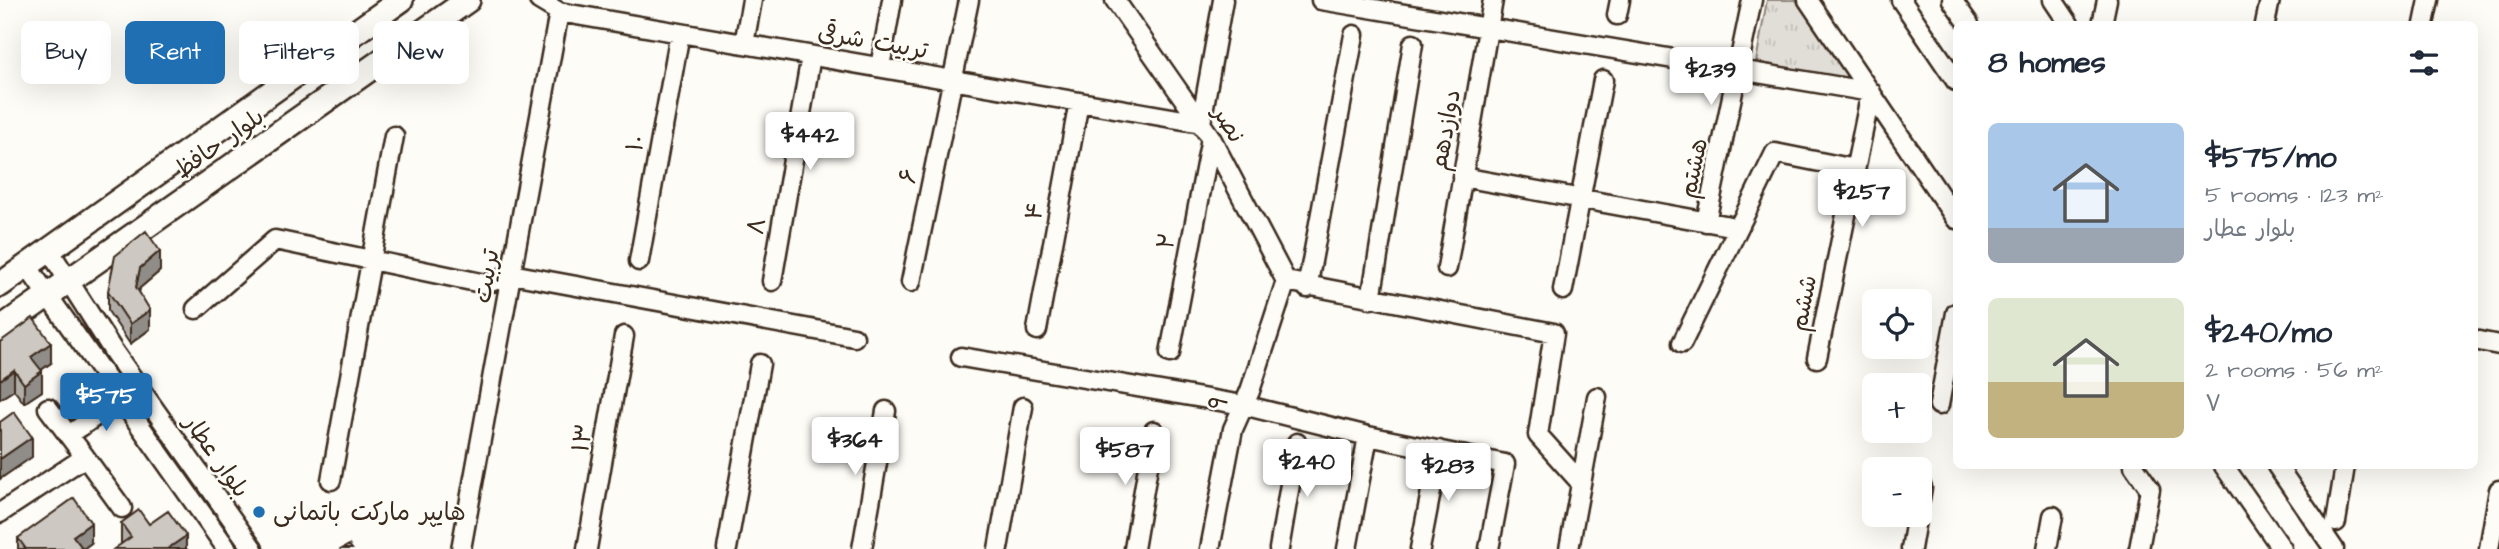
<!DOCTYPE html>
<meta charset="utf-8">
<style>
:root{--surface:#fff;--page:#f2f2f3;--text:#1f2937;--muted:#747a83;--accent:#1f6fb2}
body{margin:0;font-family:"Architects Daughter","Playpen Sans Arabic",sans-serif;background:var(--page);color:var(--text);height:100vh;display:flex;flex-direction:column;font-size:26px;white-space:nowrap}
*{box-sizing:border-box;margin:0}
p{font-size:23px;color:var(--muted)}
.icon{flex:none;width:38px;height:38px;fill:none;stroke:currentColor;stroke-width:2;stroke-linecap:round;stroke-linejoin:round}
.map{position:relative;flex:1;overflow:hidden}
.details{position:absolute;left:1953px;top:21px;width:525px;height:448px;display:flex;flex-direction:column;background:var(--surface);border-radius:10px;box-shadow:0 7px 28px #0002}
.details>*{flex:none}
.hud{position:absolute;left:21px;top:21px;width:665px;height:63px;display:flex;gap:14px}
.controls{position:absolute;left:1862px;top:289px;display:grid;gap:14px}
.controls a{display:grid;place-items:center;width:70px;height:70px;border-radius:10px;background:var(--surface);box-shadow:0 7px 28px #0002;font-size:35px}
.price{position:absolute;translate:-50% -60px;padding:0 16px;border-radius:7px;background:#fff;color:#222;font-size:23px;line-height:46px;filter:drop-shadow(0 2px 4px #0008)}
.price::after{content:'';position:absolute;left:50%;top:42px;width:21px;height:16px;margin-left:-10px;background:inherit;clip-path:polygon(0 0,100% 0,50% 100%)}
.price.selected{background:var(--accent);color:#fff}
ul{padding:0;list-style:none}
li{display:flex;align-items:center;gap:21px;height:175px;padding:0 35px}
li span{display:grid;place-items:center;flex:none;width:196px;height:140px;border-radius:10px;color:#555}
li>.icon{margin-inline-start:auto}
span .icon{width:84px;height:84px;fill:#fffc;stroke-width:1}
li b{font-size:30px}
h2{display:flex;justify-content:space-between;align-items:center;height:84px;padding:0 35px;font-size:30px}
.tag{padding:0 24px;border-radius:10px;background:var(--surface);box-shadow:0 7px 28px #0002;font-size:24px;line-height:63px}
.tag.selected{background:var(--accent);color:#fff}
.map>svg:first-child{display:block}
</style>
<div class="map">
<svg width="2499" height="549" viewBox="0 0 2499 549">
<defs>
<pattern id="grass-tufts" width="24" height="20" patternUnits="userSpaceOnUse" patternTransform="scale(1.75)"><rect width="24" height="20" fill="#e1ded7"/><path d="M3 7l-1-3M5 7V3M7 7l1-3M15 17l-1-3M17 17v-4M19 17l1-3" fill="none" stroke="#c2bfb8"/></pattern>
</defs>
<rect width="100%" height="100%" fill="#fdfcf7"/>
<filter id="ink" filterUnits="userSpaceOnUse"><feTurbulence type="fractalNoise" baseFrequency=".0143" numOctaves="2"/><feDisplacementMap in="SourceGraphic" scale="14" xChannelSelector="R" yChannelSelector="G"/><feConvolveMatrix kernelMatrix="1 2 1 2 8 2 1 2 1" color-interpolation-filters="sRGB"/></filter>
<g filter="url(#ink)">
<path fill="url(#grass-tufts)" stroke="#8e847a" stroke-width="2" d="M1767 0H1796L1851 80 1756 62Z"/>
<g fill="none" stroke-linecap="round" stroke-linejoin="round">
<g stroke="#3b2a1e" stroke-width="23">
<path id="minor" d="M539 0 559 12 1201 123 1223 0
M1115 0 1211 138 1286 281
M1321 0 1871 92 1817 358
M1808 0 1956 219
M1901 0 1956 81
M1952 0 1969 24
M2053 0 2069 24
M1617 15 1620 0
M2102 24 2107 0
M2265 24 2270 0
M2424 24 2429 0
M744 44 752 0
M880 67 892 0
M1462 177 1736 227
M1706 222 1752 0
M49 250 114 352 253 549
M639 261 680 33
M27 266 227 549
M1447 268 1493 0
M772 281 811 56
M1286 281 1554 333 1538 435 1581 483
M911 282 969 0
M1307 288 1354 35
M1563 290 1603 80
M1371 299 1413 44
M196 309 275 240 486 284 511 274 854 337
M1037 330 1079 102
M2474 340 2499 345
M1682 343 1775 153 1855 169
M1170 353 1211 138
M961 357 1243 405 1368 436 1505 464 1489 549
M1939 405 1956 313
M48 408 85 457
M69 435 120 399
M2134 466 2150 489 2139 549
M2224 466 2282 549
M2277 466 2334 549
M331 480 394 136
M1920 499 1922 487
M0 513 85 457 122 508
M2336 522 2345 466
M461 549 559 12
M587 549 624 336
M727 549 760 364
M862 549 886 411
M998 549 1023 407
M1134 549 1154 431
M1210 549 1233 429 1250 391 1286 281
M1279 549 1297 443
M1347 549 1368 436
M1420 549 1439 450
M1569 549 1597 397
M1911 549 1917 514
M2047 549 2053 516
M2489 549 2499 490"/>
</g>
<g stroke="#3b2a1e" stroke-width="28">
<path id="major" d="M0 285 401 0
M0 329 468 0"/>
</g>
<use href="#minor" stroke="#fdfcf7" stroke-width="18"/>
<use href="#major" stroke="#fdfcf7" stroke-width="23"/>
</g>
<path fill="#b0aca7" stroke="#3b2a1e" stroke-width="2" d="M160 271 140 288 139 292 150 329 130 344 108 311V291Z
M0 342 51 363 41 370 42 391 24 403 14 390 0 399Z
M121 523 149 524 186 549 121 544Z
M18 538 91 543 83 549H18Z"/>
<path fill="#908c88" stroke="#3b2a1e" stroke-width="2" d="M160 251V271L140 288 136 307V287L140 268Z
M150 310V329L130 344V324Z
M51 343V363L31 377V357Z
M14 370V390L0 399V380Z
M42 371V391L24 403V384Z
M32 437V457L0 479V459Z
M91 523V543L83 549 73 536Z
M186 536V549H167Z"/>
<path fill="#cdc8c2" stroke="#3b2a1e" stroke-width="2" d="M146 231 160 251 140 268 136 287 150 310 130 324 108 291 115 256Z
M33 318 51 343 31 357 42 371 24 384 14 370 0 380V342Z
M14 412 32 437 0 459V422Z
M74 498 91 523 73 536 83 549H26L18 538Z
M139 510 149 524 168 511 186 536 167 549H114L131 537 121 523Z
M349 545 352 549H342Z"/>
</g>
<circle fill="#1f6fb2" stroke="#fdfcf7" stroke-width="2.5" cx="259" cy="512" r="7"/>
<g text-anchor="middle" stroke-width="5" stroke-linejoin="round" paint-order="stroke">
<g font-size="24" fill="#3b2a1e" stroke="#fdfcf7">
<text transform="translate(873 41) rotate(10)" y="8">تربیت شرقی</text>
<text transform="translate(1229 124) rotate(59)" y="8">نصر</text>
<text transform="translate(1445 130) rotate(-80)" y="8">دوازدهم</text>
<text transform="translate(219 143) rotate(-35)" y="8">بلوار حافظ</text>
<text transform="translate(635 143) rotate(-80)" y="8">۱۰</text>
<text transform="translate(1693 168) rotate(-78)" y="8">هشتم</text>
<text transform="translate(908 176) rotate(-78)" y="8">۶</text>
<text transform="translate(1034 211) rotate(-79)" y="8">۴</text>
<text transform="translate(756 226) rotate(-80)" y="8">۸</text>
<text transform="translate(1166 241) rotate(-79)" y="8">۲</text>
<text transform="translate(486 276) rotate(-80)" y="8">تربیت</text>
<text transform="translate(1803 303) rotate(-79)" y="8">ششم</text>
<text transform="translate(1218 403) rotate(-67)" y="8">۹</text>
<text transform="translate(582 438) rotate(-80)" y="8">۱۳</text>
<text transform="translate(217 456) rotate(55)" y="8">بلوار عطار</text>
</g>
<g font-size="24" fill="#3b2a1e" stroke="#fdfcf7" text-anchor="start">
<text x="273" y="520">هایپر مارکت باتمانی</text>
</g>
</g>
</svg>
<div class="controls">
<a><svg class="icon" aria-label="locate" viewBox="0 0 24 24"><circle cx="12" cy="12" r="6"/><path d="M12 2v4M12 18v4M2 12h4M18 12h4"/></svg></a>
<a>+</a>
<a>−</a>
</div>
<b class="price" style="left:1711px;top:107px">$239</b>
<b class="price" style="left:810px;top:172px">$442</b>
<b class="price" style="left:1862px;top:229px">$257</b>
<b class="price selected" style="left:106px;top:433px">$575</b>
<b class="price" style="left:855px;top:477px">$364</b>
<b class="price" style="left:1125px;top:487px">$587</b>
<b class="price" style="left:1307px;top:499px">$240</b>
<b class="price" style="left:1448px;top:503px">$283</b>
<div class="hud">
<a class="tag">Buy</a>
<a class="tag selected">Rent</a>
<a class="tag">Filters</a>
<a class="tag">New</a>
</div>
<section class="details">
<h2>8 homes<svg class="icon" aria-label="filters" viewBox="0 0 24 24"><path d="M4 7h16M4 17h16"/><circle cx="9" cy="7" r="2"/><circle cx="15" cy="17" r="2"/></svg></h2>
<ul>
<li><span style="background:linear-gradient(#a9c7e8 75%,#9aa5b1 0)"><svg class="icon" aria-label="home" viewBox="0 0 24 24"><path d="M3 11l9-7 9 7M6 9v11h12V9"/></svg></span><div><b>$575/mo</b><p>5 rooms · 123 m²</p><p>بلوار عطار</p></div></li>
<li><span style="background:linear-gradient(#dfe7d0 60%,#c2b280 0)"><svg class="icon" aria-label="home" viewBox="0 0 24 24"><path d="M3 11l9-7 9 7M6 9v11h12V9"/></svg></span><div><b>$240/mo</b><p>2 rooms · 56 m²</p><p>۷</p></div></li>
</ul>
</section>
</div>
